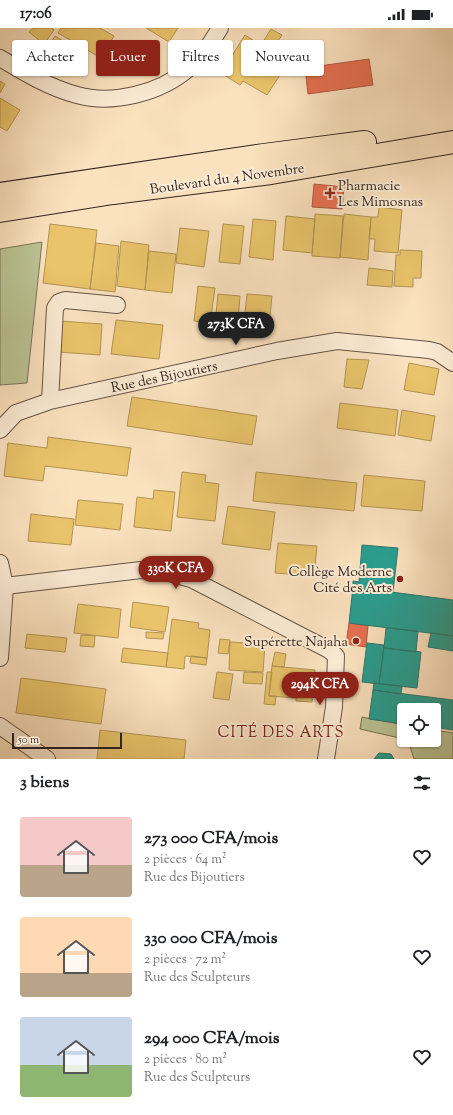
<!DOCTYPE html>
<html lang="fr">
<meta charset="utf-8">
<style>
:root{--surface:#fff;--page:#f2f2f2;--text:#202124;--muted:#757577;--accent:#8f2418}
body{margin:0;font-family:"Sorts Mill Goudy",serif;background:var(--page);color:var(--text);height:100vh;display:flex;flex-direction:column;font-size:15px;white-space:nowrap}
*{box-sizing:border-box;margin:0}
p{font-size:13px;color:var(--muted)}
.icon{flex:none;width:22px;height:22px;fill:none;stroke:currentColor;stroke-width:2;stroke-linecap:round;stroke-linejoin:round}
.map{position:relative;height:731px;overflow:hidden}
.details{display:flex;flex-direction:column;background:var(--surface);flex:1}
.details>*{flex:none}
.top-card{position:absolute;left:12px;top:12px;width:429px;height:36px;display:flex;gap:8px}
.fabs{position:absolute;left:397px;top:675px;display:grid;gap:8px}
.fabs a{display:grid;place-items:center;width:44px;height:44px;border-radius:4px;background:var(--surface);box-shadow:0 1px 3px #0004;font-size:20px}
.scale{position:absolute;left:12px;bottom:10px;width:110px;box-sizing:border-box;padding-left:4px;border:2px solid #34251f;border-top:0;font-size:11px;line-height:14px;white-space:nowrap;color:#34251f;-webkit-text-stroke:3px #fcecd5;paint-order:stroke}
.price{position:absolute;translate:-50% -34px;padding:0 9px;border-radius:14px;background:var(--accent);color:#fff;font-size:13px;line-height:26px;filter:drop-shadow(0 1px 2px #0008)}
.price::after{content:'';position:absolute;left:50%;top:24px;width:12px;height:9px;margin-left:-6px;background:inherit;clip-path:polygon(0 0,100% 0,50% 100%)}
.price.active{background:#222;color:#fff}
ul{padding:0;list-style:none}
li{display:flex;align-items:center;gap:12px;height:100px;padding:0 20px}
li span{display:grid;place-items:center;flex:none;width:112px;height:80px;border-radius:4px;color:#555}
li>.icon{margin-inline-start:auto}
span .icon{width:48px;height:48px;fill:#fffc;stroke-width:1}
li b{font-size:17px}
h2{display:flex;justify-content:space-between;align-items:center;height:48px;padding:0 20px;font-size:17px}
.chip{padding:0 14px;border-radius:4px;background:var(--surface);box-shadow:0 1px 3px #0004;font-size:14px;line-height:36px}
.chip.active{background:var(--accent);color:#fff}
.status{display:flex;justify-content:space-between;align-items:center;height:28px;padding:0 20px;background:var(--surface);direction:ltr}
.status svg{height:11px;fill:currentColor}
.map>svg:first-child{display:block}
</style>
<div class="status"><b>17:06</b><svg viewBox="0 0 49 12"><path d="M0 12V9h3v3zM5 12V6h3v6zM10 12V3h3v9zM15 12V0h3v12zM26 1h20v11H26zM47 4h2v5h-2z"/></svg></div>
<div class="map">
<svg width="453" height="731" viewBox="0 0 453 731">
<rect width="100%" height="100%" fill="#fbe2bf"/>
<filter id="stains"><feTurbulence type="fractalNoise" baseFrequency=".005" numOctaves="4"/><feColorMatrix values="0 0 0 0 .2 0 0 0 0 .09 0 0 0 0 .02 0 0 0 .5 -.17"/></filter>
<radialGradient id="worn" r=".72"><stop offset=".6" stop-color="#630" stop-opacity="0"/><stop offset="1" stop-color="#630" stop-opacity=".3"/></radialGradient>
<path fill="#bbc495" stroke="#78745a" d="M42 214 27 355 0 357V221Z
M362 689 404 697V711L360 701Z
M434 702 453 705V731H414L408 712H434Z"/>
<path fill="#e9c46a" stroke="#b39454" d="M33 0H52L54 2 44 16 29 4Z
M61 0H100L114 8 101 30 58 5Z
M146 0H178L169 14Z
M271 1 282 7 278 13 293 22 281 41 256 25Z
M245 7 259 16 251 29 280 47 267 67 243 53 240 57 221 45Z
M55 8 85 27 80 34 50 16Z
M0 53 5 56 0 65Z
M0 70 20 82 7 103 0 99Z
M379 179 402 182 398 225 374 223 375 211H369L371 189H378Z
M315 186 343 188 340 230 312 228Z
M344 186 371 189 368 232 340 229Z
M286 188 315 191 312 225 283 222Z
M253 191 276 193 273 232 249 229Z
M50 196 97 202 90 261 43 255Z
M223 196 244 198 240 236 219 234Z
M180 200 209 203 204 239 176 235Z
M121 213 149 217 145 262 117 258Z
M96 215 119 218 115 264 90 261Z
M400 222 422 223 421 250H413V259L394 258 396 227H400Z
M149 223 176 226 172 265 145 262Z
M369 240 393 243 392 259 367 257Z
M198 258 215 260 210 295 194 293Z
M218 266 240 268 237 307 214 305Z
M247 266 272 268 268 306 243 304Z
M116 292 163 297 159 331 111 326Z
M60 293 102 296 100 327 58 324Z
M347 331 369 332 362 361 344 359Z
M409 335 439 341 434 367 404 362Z
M132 369 257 388 252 417 127 398Z
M340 375 398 382 395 408 337 400Z
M402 382 435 388 431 413 398 407Z
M48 409 131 420 127 448 45 438 43 453 4 448 8 415 47 420Z
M182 444 206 447 205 454 219 456 215 493 177 489Z
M256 444 357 455 354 483 253 473Z
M364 447 425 453 422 483 361 478Z
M154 462 175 464 171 503 134 499 137 469 153 471Z
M78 472 123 476 120 502 75 497Z
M228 478 275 484 270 522 222 516Z
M31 486 74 491 71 517 28 513Z
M278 515 317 518 314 548 275 545Z
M133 574 169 579 165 604 130 599Z
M78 576 121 581 118 610 74 605Z
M172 591 199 595 198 600 210 602 207 630 185 628 184 641 166 639Z
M146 604 164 605 163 611 146 610Z
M27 606 67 610 65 624 25 620Z
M81 607 95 608 94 619 80 618Z
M220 611 230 612 228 626 218 625Z
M230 614 265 616 263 644 229 642Z
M123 620 168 625 166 639 121 634Z
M275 624 286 626 284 639 272 638Z
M191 628 207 630 206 637 190 635Z
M272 638 315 642 312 674 296 673V670L269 668Z
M217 644 233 646 229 672 213 670Z
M244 644 263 645 262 656 243 655Z
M267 644H272L269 668H276L275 677 264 676Z
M21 650 106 661 101 696 16 685Z
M100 702 186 712 184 731H97Z"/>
<path fill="#e76f51" stroke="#b15942" d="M369 31 373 57 308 66 305 40Z
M314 156 344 159 342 181 312 179Z
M349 595 368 598 366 619 346 616Z"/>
<path fill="#2a9d8f" stroke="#2d796d" d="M362 517 398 520 393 564 353 559V553L359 554Z
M353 559 453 572V608L349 595Z
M386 600 418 603 416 624 384 620Z
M431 605 453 608V623L428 619Z
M367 615 384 617 379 656 362 654Z
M384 620 421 624 417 660 379 656Z
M374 655 402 658 401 666 373 662Z
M373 662 453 672V702L434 699V682H404V696L369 691Z
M379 725 391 726 394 731H374Z"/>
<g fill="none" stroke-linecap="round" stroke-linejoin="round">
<g stroke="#665447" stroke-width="18">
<path id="street" d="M0 30C23 44 50 60 77 67 113 77 160 65 188 41 201 30 212 14 220 0
M50 373 55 280 59 274 65 272 117 277
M0 402 16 385 50 373 277 323 337 313 429 322 437 324 453 335
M0 535 5 558 0 630
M5 558 141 542 166 544 191 551 329 622 336 628 334 679 326 731
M0 698 47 731"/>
</g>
<g stroke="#34251f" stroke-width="24">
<path id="primary" d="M0 166 264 127 365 114
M0 183 113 165 271 145 453 114"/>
</g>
<use href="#street" stroke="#fcecd5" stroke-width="16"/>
<use href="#primary" stroke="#fbe2bf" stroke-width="22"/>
</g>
<g fill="#8f2418" stroke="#fcecd5" stroke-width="1.5">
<path d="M328 159h4v4h4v4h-4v4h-4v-4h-4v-4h4z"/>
<circle cx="400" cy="551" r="4"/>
<circle cx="356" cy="613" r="4"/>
</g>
<g text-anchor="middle" stroke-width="4" stroke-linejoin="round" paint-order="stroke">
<g font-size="14" fill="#34251f" stroke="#fcecd5">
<text transform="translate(227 150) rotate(-8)" y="5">Boulevard du 4 Novembre</text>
<text transform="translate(164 348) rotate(-12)" y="5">Rue des Bijoutiers</text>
</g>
<g font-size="14" fill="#34251f" stroke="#fcecd5" text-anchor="end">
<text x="338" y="162" text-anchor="start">Pharmacie<tspan x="338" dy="16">Les Mimosnas</tspan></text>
<text x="392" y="548">Collège Moderne<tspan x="392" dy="16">Cité des Arts</tspan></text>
<text x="348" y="618">Supérette Najaha</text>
</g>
<g font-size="15" letter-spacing="1" fill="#7a1f14" stroke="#fcecd5">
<text x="281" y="709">CITÉ DES ARTS</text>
</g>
</g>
<rect width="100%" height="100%" filter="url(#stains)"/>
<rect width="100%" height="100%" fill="url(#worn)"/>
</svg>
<div class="fabs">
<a><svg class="icon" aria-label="locate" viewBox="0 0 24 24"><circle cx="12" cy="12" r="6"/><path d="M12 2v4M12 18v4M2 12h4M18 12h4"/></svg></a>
</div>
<div class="scale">50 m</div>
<b class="price active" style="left:236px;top:318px">273K CFA</b>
<b class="price" style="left:176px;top:562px">330K CFA</b>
<b class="price" style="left:320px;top:678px">294K CFA</b>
<div class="top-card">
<a class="chip">Acheter</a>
<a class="chip active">Louer</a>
<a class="chip">Filtres</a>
<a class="chip">Nouveau</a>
</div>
</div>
<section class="details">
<h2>3 biens<svg class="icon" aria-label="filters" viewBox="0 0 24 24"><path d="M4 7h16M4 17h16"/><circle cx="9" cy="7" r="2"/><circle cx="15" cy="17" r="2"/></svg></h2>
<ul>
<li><span style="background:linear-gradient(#f6c9c9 60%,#b9a48a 0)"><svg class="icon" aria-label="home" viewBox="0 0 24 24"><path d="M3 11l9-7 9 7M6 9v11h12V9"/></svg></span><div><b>273 000 CFA/mois</b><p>2 pièces · 64 m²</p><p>Rue des Bijoutiers</p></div><svg class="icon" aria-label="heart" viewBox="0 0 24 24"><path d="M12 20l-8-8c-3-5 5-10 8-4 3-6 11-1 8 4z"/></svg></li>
<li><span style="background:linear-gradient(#ffd9b3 70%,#b9a48a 0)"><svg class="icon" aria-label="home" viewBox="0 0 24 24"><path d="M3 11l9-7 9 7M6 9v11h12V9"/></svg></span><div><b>330 000 CFA/mois</b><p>2 pièces · 72 m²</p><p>Rue des Sculpteurs</p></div><svg class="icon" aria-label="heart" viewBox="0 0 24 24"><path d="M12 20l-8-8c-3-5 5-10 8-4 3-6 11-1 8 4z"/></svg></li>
<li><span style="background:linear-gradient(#c9d6e8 60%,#8fb573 0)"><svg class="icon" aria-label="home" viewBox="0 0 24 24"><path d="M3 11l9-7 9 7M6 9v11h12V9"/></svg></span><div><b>294 000 CFA/mois</b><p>2 pièces · 80 m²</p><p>Rue des Sculpteurs</p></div><svg class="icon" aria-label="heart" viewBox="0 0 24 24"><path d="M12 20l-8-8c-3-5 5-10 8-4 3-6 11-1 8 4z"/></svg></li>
</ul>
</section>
